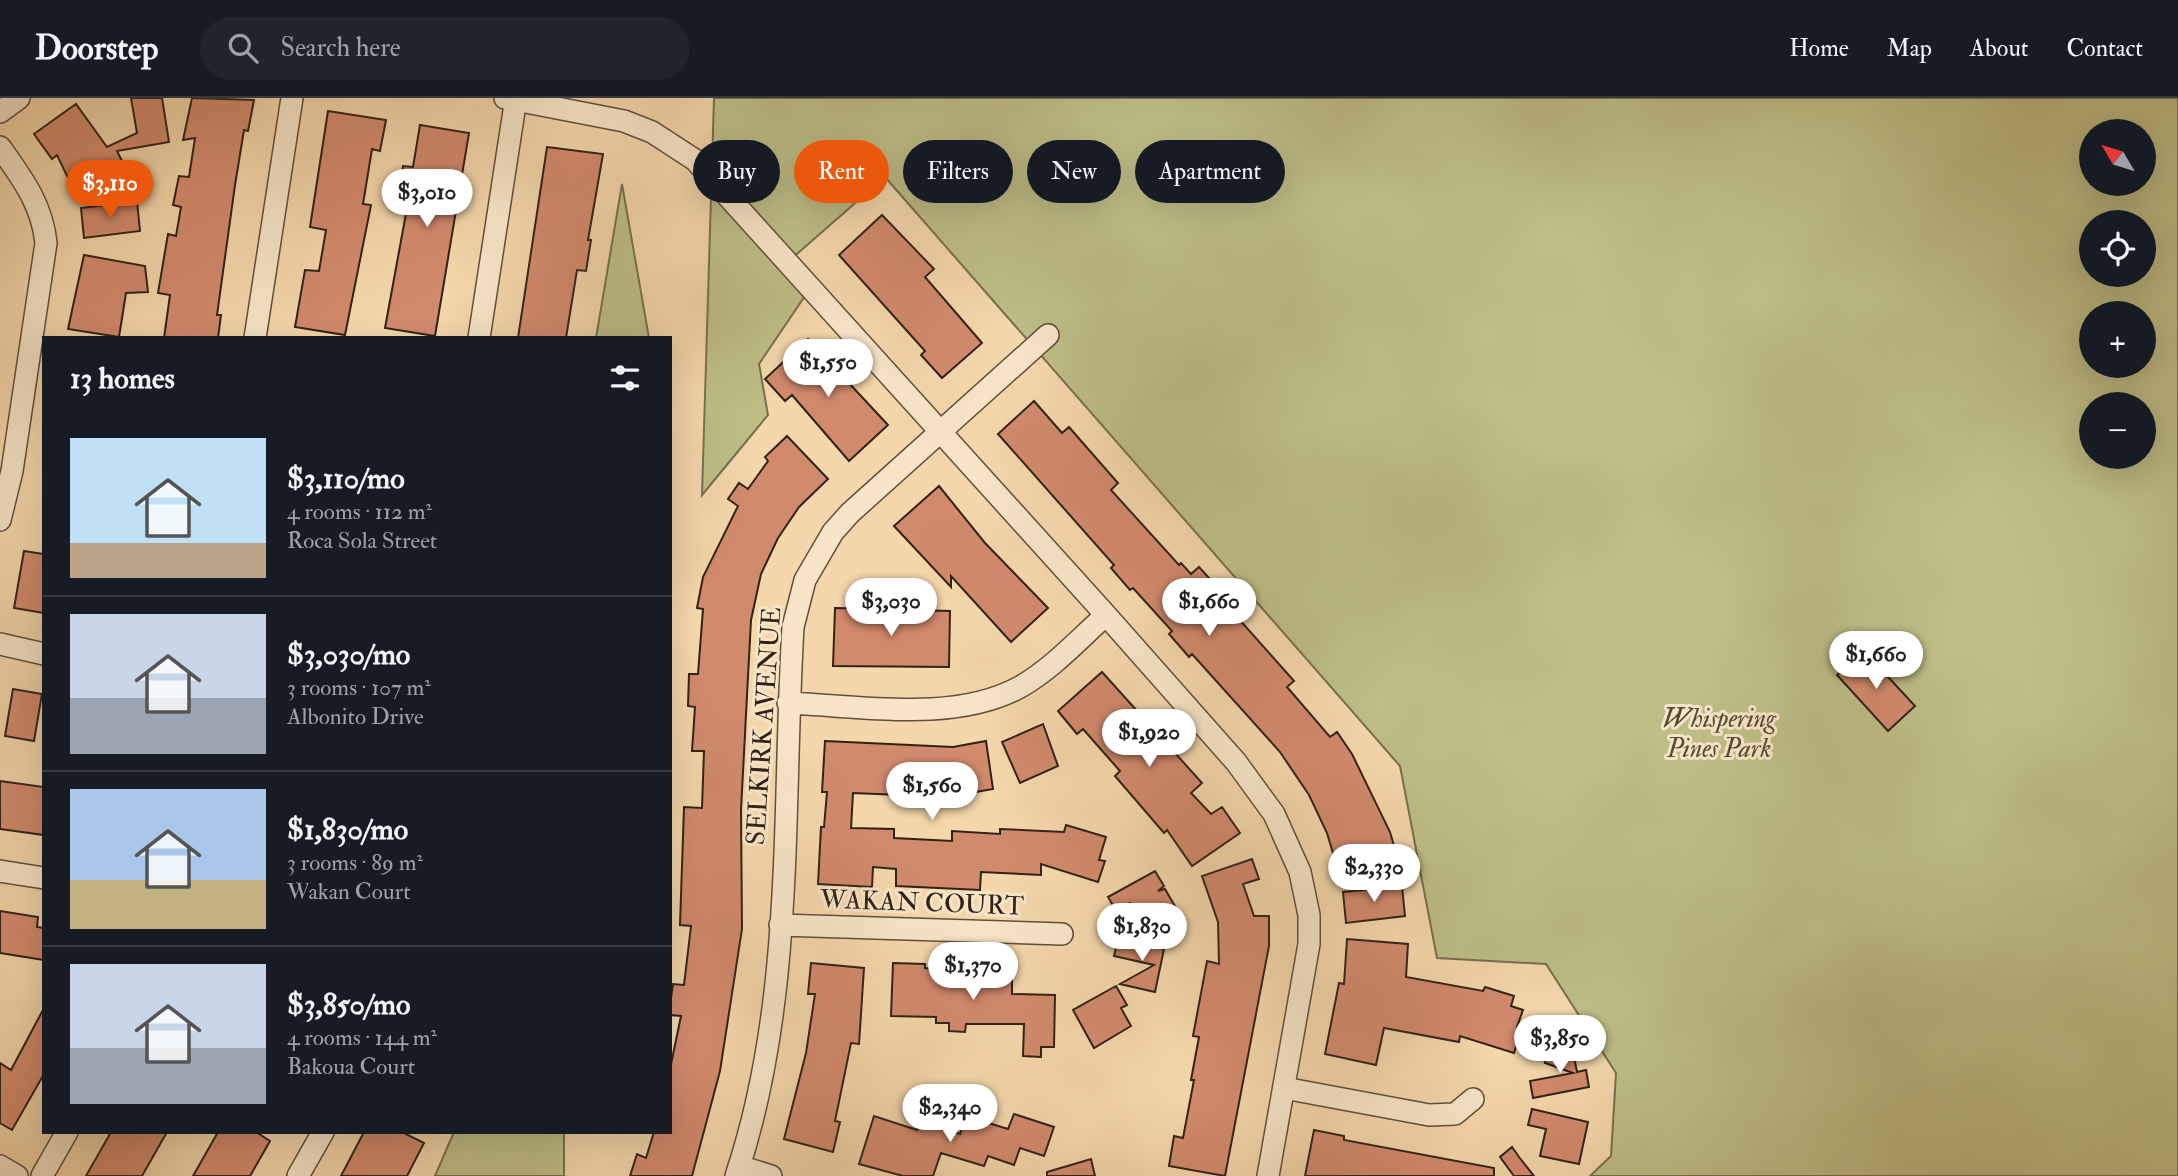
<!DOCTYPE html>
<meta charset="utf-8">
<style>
:root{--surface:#171b24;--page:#20242c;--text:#f1f3f6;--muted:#9ea1a6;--line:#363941;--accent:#ea580c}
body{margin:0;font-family:"IM FELL Double Pica",serif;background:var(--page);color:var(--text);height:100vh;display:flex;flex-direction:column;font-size:26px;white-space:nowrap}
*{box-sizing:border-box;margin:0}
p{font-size:23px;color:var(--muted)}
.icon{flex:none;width:38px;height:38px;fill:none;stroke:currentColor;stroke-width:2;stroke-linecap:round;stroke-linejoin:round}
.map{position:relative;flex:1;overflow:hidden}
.sheet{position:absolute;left:42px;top:238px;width:630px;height:798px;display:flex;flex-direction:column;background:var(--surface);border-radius:0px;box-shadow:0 7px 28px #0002}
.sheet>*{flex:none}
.guide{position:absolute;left:693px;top:42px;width:665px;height:63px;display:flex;gap:14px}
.needle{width:46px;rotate:308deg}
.controls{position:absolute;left:2079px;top:21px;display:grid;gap:14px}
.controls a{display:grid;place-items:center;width:77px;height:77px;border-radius:50%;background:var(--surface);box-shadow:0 7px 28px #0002;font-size:35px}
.price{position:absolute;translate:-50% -60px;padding:0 16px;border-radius:24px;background:#fff;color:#222;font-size:23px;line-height:46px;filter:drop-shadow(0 2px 4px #0008)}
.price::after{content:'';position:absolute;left:50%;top:42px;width:21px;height:16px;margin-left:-10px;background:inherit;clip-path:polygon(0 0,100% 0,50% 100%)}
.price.on{background:var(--accent);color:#fff}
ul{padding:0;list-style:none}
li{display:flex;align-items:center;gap:21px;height:175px;padding:0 28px}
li+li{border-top:2px solid var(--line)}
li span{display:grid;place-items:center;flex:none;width:196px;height:140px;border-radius:0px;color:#555}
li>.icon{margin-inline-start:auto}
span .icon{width:84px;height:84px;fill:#fffc;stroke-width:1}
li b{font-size:30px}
h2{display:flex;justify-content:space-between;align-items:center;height:84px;padding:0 28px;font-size:30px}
.tag{padding:0 24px;border-radius:32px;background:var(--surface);box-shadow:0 7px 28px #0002;font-size:24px;line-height:63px}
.tag.on{background:var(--accent);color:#fff}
header{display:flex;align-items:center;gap:42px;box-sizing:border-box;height:98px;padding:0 35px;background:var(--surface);border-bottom:2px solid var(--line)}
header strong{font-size:33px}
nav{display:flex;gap:38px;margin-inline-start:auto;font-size:24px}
.search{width:490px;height:63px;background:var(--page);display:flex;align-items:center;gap:18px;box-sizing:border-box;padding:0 24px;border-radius:38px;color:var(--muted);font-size:26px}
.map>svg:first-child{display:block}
</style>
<header>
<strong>Doorstep</strong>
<div class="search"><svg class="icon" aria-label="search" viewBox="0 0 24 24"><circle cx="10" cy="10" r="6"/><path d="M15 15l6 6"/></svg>Search here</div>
<nav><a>Home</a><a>Map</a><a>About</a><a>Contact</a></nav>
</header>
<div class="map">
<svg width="2178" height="1078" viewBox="0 0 2178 1078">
<rect width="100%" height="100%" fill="#f4d7ab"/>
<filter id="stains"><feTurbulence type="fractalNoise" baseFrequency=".00286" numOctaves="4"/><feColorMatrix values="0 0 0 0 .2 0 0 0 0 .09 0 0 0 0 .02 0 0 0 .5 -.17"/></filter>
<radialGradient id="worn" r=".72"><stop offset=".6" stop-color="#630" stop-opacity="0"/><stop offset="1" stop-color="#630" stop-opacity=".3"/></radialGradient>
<path fill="#bebe87" stroke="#77704e" stroke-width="2" fill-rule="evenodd" d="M714 0H2178V1078H1590L1611 1058 1616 975 1546 866 1437 860 1400 668 885 79 790 162 813 186 759 266 768 317 702 397ZM2091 33H2144V86H2091ZM2091 124H2144V177H2091ZM2091 215H2144V268H2091ZM2091 306H2144V359H2091Z
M622 86 649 240H596Z
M454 1034H564V1078H435Z"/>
<path fill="#d28a6d" stroke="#302316" stroke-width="2" d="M131 0H162L169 44 117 53 127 73 76 97 57 57 52 61 34 36 76 6 107 49 137 35Z
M192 0 254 2 248 33 244 32 235 87 217 217H221L218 240H164L170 197 158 195 168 136 176 138 181 109 173 107 179 78 189 79 195 40 183 42Z
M328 13 386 22 380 53 372 51 363 106 371 107 345 237 295 229 305 172 319 173 326 132 310 129Z
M420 27 469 35 435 238 385 230 409 99 398 98 403 68 413 69Z
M547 49 603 56 588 142H591L586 173 577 172 566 240H518Z
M137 103 140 133 84 140 81 110Z
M882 117 934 171 925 179 982 245 942 280 921 257 925 253 839 157Z
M84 157 145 168 148 194 126 195 119 239 68 231Z
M808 241 888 327 849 363 792 297 785 303 765 281Z
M1034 303 1062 335 1069 329 1089 352 1118 385 1111 392 1179 467 1181 465 1191 476 1199 469 1210 481 1206 484 1294 583 1287 589 1330 639 1337 634 1352 656 1390 734 1398 761 1340 779 1327 735 1309 697 1280 654 1192 556 1189 559 1169 536 1172 533 1133 490 1130 492 1111 470 1114 467 998 336Z
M787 338 828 381 799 409 778 440 761 476 751 522 741 712 742 831 720 973 692 1078H630L637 1056 646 1060 654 1034H670V971L681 918 670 917V907L673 886 684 887 691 828 680 827 684 709 702 710 704 653H692L695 609 688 608 689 576H698L703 511 697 510 703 479 738 408 728 401 739 385 748 391 768 363 765 359Z
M939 388 985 445 1048 510 1011 544 951 478V489L894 428Z
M24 453 44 456V515L14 510Z
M835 510 950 513 949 569 833 568Z
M1864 553 1915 608 1888 633 1837 577Z
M1102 574 1202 685 1191 695 1211 716 1222 709 1240 735 1192 768 1167 732 1164 735 1115 678 1120 673 1083 631 1077 636 1058 613Z
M13 591 42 596 34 643 5 638Z
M1043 626 1058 668 1020 685 1002 644Z
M825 643 953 649 986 643 993 691 948 699 853 695 851 730 894 731V740L952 743V733L1000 736V731L1064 734 1066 727 1106 739 1099 762 1105 763 1098 784 1041 766V777L981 774 980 792 896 788V771L873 769 872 789 818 786 821 729H824L827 694H822Z
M0 683 44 689V737L0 731Z
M1252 761 1259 781 1243 786 1254 818H1269V848L1225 1078 1169 1068 1174 1038 1183 1040 1194 982H1191L1199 939 1193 938 1207 863 1219 866 1218 824 1202 778Z
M1155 773 1164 788 1158 793 1165 791 1176 810 1144 829 1130 805 1116 813 1108 799Z
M1402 788 1405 818 1346 825 1343 794Z
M0 813 38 819 37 829 44 830V862L0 855Z
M1118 841 1164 851 1155 894 1120 886 1154 867 1114 858Z
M1347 841 1408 846 1406 879 1483 893 1485 889 1514 898 1511 908 1523 912 1517 929 1522 930 1514 955 1460 938 1459 944 1384 930 1376 967 1325 956 1339 885 1344 886Z
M811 865 864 870 859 946 851 945 835 1023 840 1024 833 1054 784 1041 806 955 815 896H808Z
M893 865 925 866V870L956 873 1012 874V896L1055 897 1054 949H1041V959L1023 958 1024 926H966L965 934 949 933V925H936V919L891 918Z
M1116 888 1127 907 1121 910 1131 928 1094 950 1073 912Z
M44 910V976L12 1032 0 1025V965L11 972Z
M1572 948 1577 974 1586 972 1589 989 1533 1000 1530 983 1573 975 1545 965 1543 954Z
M1532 1011 1588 1024 1579 1066 1540 1058 1546 1031 1528 1027Z
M1014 1016 1054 1029 1044 1058 1020 1050 1014 1067 988 1058 984 1068 941 1055 933 1078H903L859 1066 874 1018 917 1032 920 1023 960 1036 966 1018 1008 1031Z
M1314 1032 1344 1038V1042L1494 1070V1078H1305Z
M111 1034H167L142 1078H86Z
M218 1034H256L270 1043 250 1078H193Z
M364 1034H402L424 1045 407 1078H341Z
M1512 1049 1519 1059 1534 1078H1514L1500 1059Z
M1091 1061 1095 1078H1047V1074Z"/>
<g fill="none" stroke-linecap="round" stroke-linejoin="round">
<g stroke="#61503b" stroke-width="24">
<path id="minor" d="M505 0 624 23 652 34 695 62 1106 517 1236 664 1274 716 1300 774 1309 817V846L1268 1078
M0 14 19 0
M0 49C22 80 42 106 46 145L12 373 0 422
M255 240 292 0
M479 240 516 0
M0 546 44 556
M788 605C862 608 954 625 1020 589 1052 571 1079 541 1106 517
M0 773 44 780
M780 827 1062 836
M1284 990 1429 1017 1455 1016 1473 1001
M0 1068 17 1078
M739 1068 771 1078
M42 1078 67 1034
M298 1078 323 1034
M736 1078C795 902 782 712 793 529L805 482 833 434 850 415 1048 237"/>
</g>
<use href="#minor" stroke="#f8e5c8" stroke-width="21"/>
</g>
<g text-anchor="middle" stroke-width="6" stroke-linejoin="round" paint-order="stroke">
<g font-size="26" font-style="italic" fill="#544a32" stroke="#f8e5c8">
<text x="1719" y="629">Whispering<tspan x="1719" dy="30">Pines Park</tspan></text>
</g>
<g font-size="26" fill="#302316" stroke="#f8e5c8">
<text transform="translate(763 628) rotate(-86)" y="9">SELKIRK AVENUE</text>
<text transform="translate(922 804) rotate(2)" y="9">WAKAN COURT</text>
</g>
</g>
<rect width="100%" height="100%" filter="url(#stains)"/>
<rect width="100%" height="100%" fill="url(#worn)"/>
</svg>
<div class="controls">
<a><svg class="needle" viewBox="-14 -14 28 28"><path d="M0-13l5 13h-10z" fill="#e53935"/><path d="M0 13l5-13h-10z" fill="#9ea1a6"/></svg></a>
<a><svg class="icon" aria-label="locate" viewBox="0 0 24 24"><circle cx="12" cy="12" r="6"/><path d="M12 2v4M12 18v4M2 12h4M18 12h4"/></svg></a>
<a>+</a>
<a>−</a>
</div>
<b class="price on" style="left:110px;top:122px">$3,110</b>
<b class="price" style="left:427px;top:131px">$3,010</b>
<b class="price" style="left:828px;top:301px">$1,550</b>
<b class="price" style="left:891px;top:540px">$3,030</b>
<b class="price" style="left:1209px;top:540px">$1,660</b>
<b class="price" style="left:1876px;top:593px">$1,660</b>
<b class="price" style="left:1149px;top:671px">$1,920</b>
<b class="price" style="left:932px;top:724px">$1,560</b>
<b class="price" style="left:1374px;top:806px">$2,330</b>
<b class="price" style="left:1142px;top:865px">$1,830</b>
<b class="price" style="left:973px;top:904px">$1,370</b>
<b class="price" style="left:1560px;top:977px">$3,850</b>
<b class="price" style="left:950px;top:1046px">$2,340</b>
<div class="guide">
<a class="tag">Buy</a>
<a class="tag on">Rent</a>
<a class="tag">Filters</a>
<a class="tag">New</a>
<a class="tag">Apartment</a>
</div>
<section class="sheet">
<h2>13 homes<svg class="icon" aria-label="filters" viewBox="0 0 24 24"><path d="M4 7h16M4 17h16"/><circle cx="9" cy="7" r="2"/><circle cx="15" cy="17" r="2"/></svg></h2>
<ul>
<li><span style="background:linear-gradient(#bfe0f5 75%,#b9a48a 0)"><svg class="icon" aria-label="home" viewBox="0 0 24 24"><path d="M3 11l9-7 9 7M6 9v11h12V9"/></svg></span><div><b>$3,110/mo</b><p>4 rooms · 112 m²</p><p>Roca Sola Street</p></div></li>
<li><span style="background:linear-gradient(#c9d6e8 60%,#9aa5b1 0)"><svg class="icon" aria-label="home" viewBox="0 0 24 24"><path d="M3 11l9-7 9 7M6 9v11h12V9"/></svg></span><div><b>$3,030/mo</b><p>3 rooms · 107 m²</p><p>Albonito Drive</p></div></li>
<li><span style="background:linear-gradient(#a9c7e8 65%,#c2b280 0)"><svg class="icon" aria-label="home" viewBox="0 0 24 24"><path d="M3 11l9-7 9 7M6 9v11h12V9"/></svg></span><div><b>$1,830/mo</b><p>3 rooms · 89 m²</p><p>Wakan Court</p></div></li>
<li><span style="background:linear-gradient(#c9d6e8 60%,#9aa5b1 0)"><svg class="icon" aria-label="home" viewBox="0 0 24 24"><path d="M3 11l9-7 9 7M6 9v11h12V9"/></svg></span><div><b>$3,850/mo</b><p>4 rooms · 144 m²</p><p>Bakoua Court</p></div></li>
</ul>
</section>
</div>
